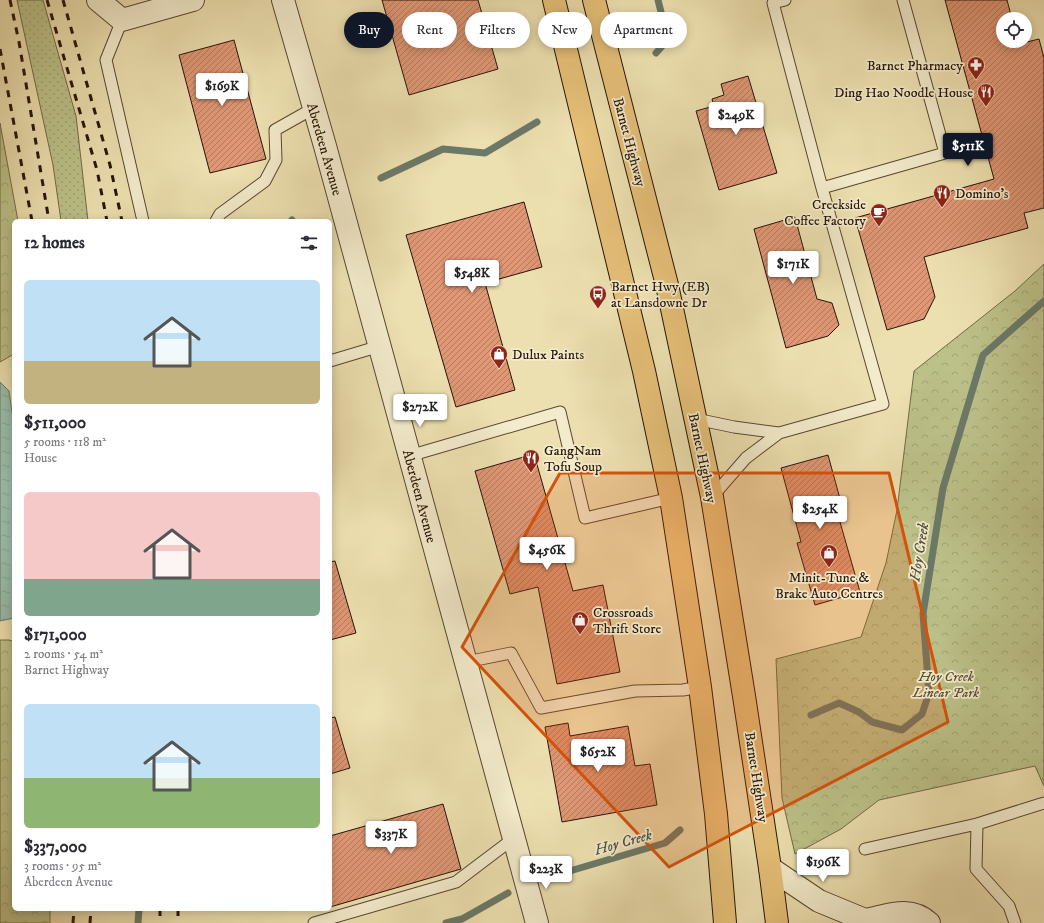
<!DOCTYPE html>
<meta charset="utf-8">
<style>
:root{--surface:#fff;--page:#f2f2f3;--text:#2b2b33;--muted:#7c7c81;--accent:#111827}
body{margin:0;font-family:"IM FELL DW Pica",serif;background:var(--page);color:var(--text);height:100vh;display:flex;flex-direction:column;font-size:15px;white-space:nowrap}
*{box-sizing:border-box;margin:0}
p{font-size:13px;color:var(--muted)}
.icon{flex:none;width:22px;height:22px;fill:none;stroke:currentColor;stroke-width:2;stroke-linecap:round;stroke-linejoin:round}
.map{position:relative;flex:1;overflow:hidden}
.drawer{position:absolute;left:12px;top:219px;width:320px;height:692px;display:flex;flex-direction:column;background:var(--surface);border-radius:6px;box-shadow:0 2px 10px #0003}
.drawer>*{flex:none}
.hud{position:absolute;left:344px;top:12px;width:380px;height:36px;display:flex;gap:8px}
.fabs{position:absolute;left:996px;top:12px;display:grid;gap:8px}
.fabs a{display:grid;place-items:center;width:36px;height:36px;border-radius:50%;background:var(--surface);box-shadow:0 2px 10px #0003;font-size:20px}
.price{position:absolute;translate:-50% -34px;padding:0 9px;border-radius:4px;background:#fff;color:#222;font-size:13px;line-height:26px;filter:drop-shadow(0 1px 2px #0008)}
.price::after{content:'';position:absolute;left:50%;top:24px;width:12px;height:9px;margin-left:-6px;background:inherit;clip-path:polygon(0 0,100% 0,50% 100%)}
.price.selected{background:var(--accent);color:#fff}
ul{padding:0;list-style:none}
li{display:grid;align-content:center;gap:8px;height:212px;padding:0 12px}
li span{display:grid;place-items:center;height:124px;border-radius:6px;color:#555}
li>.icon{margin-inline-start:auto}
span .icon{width:72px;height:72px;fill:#fffc;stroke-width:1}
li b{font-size:17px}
h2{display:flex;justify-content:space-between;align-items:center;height:48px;padding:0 12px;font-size:17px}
.tag{padding:0 14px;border-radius:18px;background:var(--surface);box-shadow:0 2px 10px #0003;font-size:14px;line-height:36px}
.tag.selected{background:var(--accent);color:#fff}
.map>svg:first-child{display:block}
</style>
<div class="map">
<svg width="1044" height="923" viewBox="0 0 1044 923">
<defs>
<pattern id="grass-dots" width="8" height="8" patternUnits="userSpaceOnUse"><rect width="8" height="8" fill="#bcc189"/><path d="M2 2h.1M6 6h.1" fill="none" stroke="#a2a575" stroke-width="1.8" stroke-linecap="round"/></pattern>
<pattern id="forest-crowns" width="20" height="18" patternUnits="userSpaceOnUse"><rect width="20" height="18" fill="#bcc189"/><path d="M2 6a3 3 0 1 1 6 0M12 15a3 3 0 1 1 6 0" fill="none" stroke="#a2a575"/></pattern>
<pattern id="water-ripples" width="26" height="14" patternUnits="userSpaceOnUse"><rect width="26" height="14" fill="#99bdaa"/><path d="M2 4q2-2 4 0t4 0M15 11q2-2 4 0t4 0" fill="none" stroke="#84a291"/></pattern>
<pattern id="building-hatch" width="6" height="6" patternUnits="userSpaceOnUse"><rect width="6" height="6" fill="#df9775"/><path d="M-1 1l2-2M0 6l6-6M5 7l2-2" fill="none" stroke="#b57a5e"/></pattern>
</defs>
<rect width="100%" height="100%" fill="#ede0b0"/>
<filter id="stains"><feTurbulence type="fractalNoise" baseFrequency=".005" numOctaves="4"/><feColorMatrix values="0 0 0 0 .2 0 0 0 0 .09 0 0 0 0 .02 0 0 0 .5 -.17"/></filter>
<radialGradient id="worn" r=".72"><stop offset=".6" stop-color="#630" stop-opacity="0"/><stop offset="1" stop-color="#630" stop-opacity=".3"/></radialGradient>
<path fill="url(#grass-dots)" stroke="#726a48" d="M17 0H43L76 116 88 221H61L53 165Z"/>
<path fill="url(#forest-crowns)" stroke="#726a48" d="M0 123 18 221H14V354L0 362Z
M1044 264V786L1035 766 879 800 841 829 795 854 782 798 776 659 861 637 886 563 897 510 914 371 1015 291Z
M0 640H9L14 642V909H50V923H0Z"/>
<path fill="url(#water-ripples)" stroke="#6b7968" d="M0 382 9 391 14 426V618L0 621Z"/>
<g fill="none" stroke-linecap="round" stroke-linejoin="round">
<path stroke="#6b7968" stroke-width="7" d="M656 53 664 44 667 36 658 0
M381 178 443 149 485 153 537 122
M291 221 292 220
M811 715 839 703 859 712 872 722 902 730 922 714 929 693 923 614 943 488 983 355 1044 301
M546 878 665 843 680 830
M138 923 139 909
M446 923 462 919 508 893"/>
</g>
<path fill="url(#building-hatch)" stroke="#271406" d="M382 0H478L498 69 409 95Z
M945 0H1007L1012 19H1003V41H1018L1019 44 1039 39 1044 58V208L1024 213 1028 228 924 257 935 297 924 319 887 330 855 218 994 179Z
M234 40 266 159 210 173 179 55Z
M748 76 777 173 719 190 696 111 714 106 712 99 724 95 721 84Z
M524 202 542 267 485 283 515 390 456 407 406 235Z
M795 217 817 299 832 303 839 325 828 336 786 348 754 229Z
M534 454 573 591 603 585 620 672 557 684 538 587 510 594 475 471Z
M828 455 842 506 836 508 860 592 815 605 797 543 801 542 781 468Z
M335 561 356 633 330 640V562Z
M335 717 350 768 330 774V718Z
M568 723 570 736 628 726 635 766 650 764 657 805 562 822 545 727Z
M443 804 461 869 330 907V836Z"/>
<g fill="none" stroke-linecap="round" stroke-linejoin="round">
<g stroke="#584730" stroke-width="13">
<path id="service" d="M785 0 773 3 822 188
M122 20 106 60 143 221
M216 221 220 214 265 181 276 160 275 130 314 108
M330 361 380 346
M696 419 734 427 779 433
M409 456 560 412 585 518 671 498
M712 497 746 458 779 433 883 404 822 188 945 153 903 0
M466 662 511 653 541 708 635 691 683 690 700 687
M865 849 977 824
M314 923 456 882 514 838
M1015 923 1009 906 976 869 977 824 1044 803"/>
</g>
<g stroke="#584730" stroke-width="24">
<path id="minor" d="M98 0 122 20 193 0
M283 0 325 146 537 923
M770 868 819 901 865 920
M862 923 865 920C887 916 910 905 929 923"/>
</g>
<g stroke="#271406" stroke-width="24">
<path id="primary" d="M554 0 644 371 671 498 700 687 716 814 725 923
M594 0 667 285 712 497 744 696 770 868 777 923"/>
</g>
<use href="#service" stroke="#f3ebcc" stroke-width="11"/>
<use href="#minor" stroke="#f3ebcc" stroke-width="22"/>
<use href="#primary" stroke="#e6c078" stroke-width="22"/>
<path stroke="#271406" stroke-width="3" stroke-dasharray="7 7" stroke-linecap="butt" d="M10 0 19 42 49 221
M47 0 97 170 107 221
M63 0 110 165 122 221
M0 49 32 221
M160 909V923
M178 909V923
M73 923 74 909
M90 923 91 909"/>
</g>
<path fill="#d5520b" fill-opacity="0.2" stroke="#d5520b" stroke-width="3" stroke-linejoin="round" d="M560 473H889L948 722 669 867 462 647Z"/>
<defs>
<g id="pharmacy-pin" transform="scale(0.9)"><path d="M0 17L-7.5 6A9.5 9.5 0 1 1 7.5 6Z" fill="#8f2418" stroke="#f3ebcc"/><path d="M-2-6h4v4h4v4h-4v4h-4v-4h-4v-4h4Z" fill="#fff"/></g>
<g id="restaurant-pin" transform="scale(0.9)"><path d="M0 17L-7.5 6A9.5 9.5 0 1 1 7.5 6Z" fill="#8f2418" stroke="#f3ebcc"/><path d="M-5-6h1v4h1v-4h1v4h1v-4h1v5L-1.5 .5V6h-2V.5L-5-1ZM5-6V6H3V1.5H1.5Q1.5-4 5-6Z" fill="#fff"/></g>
<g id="cafe-pin" transform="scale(0.9)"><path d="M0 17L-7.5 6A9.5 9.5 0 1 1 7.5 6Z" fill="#8f2418" stroke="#f3ebcc"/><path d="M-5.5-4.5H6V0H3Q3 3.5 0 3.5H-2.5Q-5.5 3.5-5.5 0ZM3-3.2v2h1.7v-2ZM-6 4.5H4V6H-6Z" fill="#fff"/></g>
<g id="bus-pin" transform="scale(0.9)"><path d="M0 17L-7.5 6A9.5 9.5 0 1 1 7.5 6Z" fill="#8f2418" stroke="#f3ebcc"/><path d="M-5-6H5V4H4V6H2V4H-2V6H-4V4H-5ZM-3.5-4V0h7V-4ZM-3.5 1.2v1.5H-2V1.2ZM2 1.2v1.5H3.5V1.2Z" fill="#fff"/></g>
<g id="shop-pin" transform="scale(0.9)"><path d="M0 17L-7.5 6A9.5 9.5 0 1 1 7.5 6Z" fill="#8f2418" stroke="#f3ebcc"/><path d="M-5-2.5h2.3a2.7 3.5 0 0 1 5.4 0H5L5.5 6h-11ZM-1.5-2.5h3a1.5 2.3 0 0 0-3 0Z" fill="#fff"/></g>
</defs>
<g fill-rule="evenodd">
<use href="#pharmacy-pin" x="976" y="65"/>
<use href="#restaurant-pin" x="986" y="92"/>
<use href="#restaurant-pin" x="942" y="193"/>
<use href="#cafe-pin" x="879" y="212"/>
<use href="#bus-pin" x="598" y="294"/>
<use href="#shop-pin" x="499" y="354"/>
<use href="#restaurant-pin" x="531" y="458"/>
<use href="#shop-pin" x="829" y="553"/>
<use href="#shop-pin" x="580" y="620"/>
</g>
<g text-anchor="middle" stroke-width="3.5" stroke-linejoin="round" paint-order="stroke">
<g font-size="14" fill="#271406" stroke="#f3ebcc" text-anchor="start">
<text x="963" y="70" text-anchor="end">Barnet Pharmacy</text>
<text x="973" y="97" text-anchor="end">Ding Hao Noodle House</text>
<text x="955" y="198">Domino's</text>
<text x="866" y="209" text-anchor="end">Creekside<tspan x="866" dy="16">Coffee Factory</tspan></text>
<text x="611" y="291">Barnet Hwy (EB)<tspan x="611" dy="16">at Lansdowne Dr</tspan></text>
<text x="512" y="359">Dulux Paints</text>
<text x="544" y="455">GangNam<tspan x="544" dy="16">Tofu Soup</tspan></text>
<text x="829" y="582" text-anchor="middle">Minit-Tune &amp;<tspan x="829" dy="16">Brake Auto Centres</tspan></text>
<text x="593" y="617">Crossroads<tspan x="593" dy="16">Thrift Store</tspan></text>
</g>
<g font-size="14" fill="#271406" stroke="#f3ebcc">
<text transform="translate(630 142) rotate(75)" y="5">Barnet Highway</text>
<text transform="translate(325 149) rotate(74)" y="5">Aberdeen Avenue</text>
<text transform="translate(703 458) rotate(78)" y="5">Barnet Highway</text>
<text transform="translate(420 496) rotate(75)" y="5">Aberdeen Avenue</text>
<text transform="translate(757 777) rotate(81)" y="5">Barnet Highway</text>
</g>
<g font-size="14" font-style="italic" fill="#5b5134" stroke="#f3ebcc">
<text x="946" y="681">Hoy Creek<tspan x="946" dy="16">Linear Park</tspan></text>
</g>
<g font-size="15" font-style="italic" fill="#4f4f3f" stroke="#f3ebcc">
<text transform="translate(919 552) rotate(-81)" y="5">Hoy Creek</text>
<text transform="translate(623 842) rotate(-16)" y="5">Hoy Creek</text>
</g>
</g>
<rect width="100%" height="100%" filter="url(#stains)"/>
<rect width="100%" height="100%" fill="url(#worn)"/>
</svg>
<div class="fabs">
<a><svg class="icon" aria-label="locate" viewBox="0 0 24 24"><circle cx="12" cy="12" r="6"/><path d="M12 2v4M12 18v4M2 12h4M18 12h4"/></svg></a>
</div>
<b class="price" style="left:222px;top:107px">$169K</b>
<b class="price" style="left:736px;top:136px">$249K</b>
<b class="price selected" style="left:968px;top:167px">$511K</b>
<b class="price" style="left:793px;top:285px">$171K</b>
<b class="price" style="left:472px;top:294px">$548K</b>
<b class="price" style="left:420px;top:428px">$272K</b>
<b class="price" style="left:820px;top:530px">$254K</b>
<b class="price" style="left:547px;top:571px">$456K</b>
<b class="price" style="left:598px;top:773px">$652K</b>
<b class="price" style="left:391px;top:855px">$337K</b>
<b class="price" style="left:823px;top:883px">$196K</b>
<b class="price" style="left:546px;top:890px">$223K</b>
<div class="hud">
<a class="tag selected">Buy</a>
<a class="tag">Rent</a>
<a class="tag">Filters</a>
<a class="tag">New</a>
<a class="tag">Apartment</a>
</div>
<section class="drawer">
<h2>12 homes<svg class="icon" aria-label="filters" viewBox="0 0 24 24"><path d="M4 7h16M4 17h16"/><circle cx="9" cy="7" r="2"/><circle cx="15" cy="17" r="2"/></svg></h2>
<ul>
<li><span style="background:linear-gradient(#bfe0f5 65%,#c2b280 0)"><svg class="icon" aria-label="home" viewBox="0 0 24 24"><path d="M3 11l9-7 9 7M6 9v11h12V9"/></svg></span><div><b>$511,000</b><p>5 rooms · 118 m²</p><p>House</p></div></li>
<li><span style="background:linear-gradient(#f6c9c9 70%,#7fa58c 0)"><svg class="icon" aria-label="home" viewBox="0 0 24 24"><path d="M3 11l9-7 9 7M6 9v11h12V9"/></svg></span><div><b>$171,000</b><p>2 rooms · 54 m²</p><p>Barnet Highway</p></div></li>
<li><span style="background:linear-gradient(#bfe0f5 60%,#8fb573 0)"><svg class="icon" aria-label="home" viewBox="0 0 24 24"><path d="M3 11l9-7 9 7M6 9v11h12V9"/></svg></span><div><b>$337,000</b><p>3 rooms · 95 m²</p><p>Aberdeen Avenue</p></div></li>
</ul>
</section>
</div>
